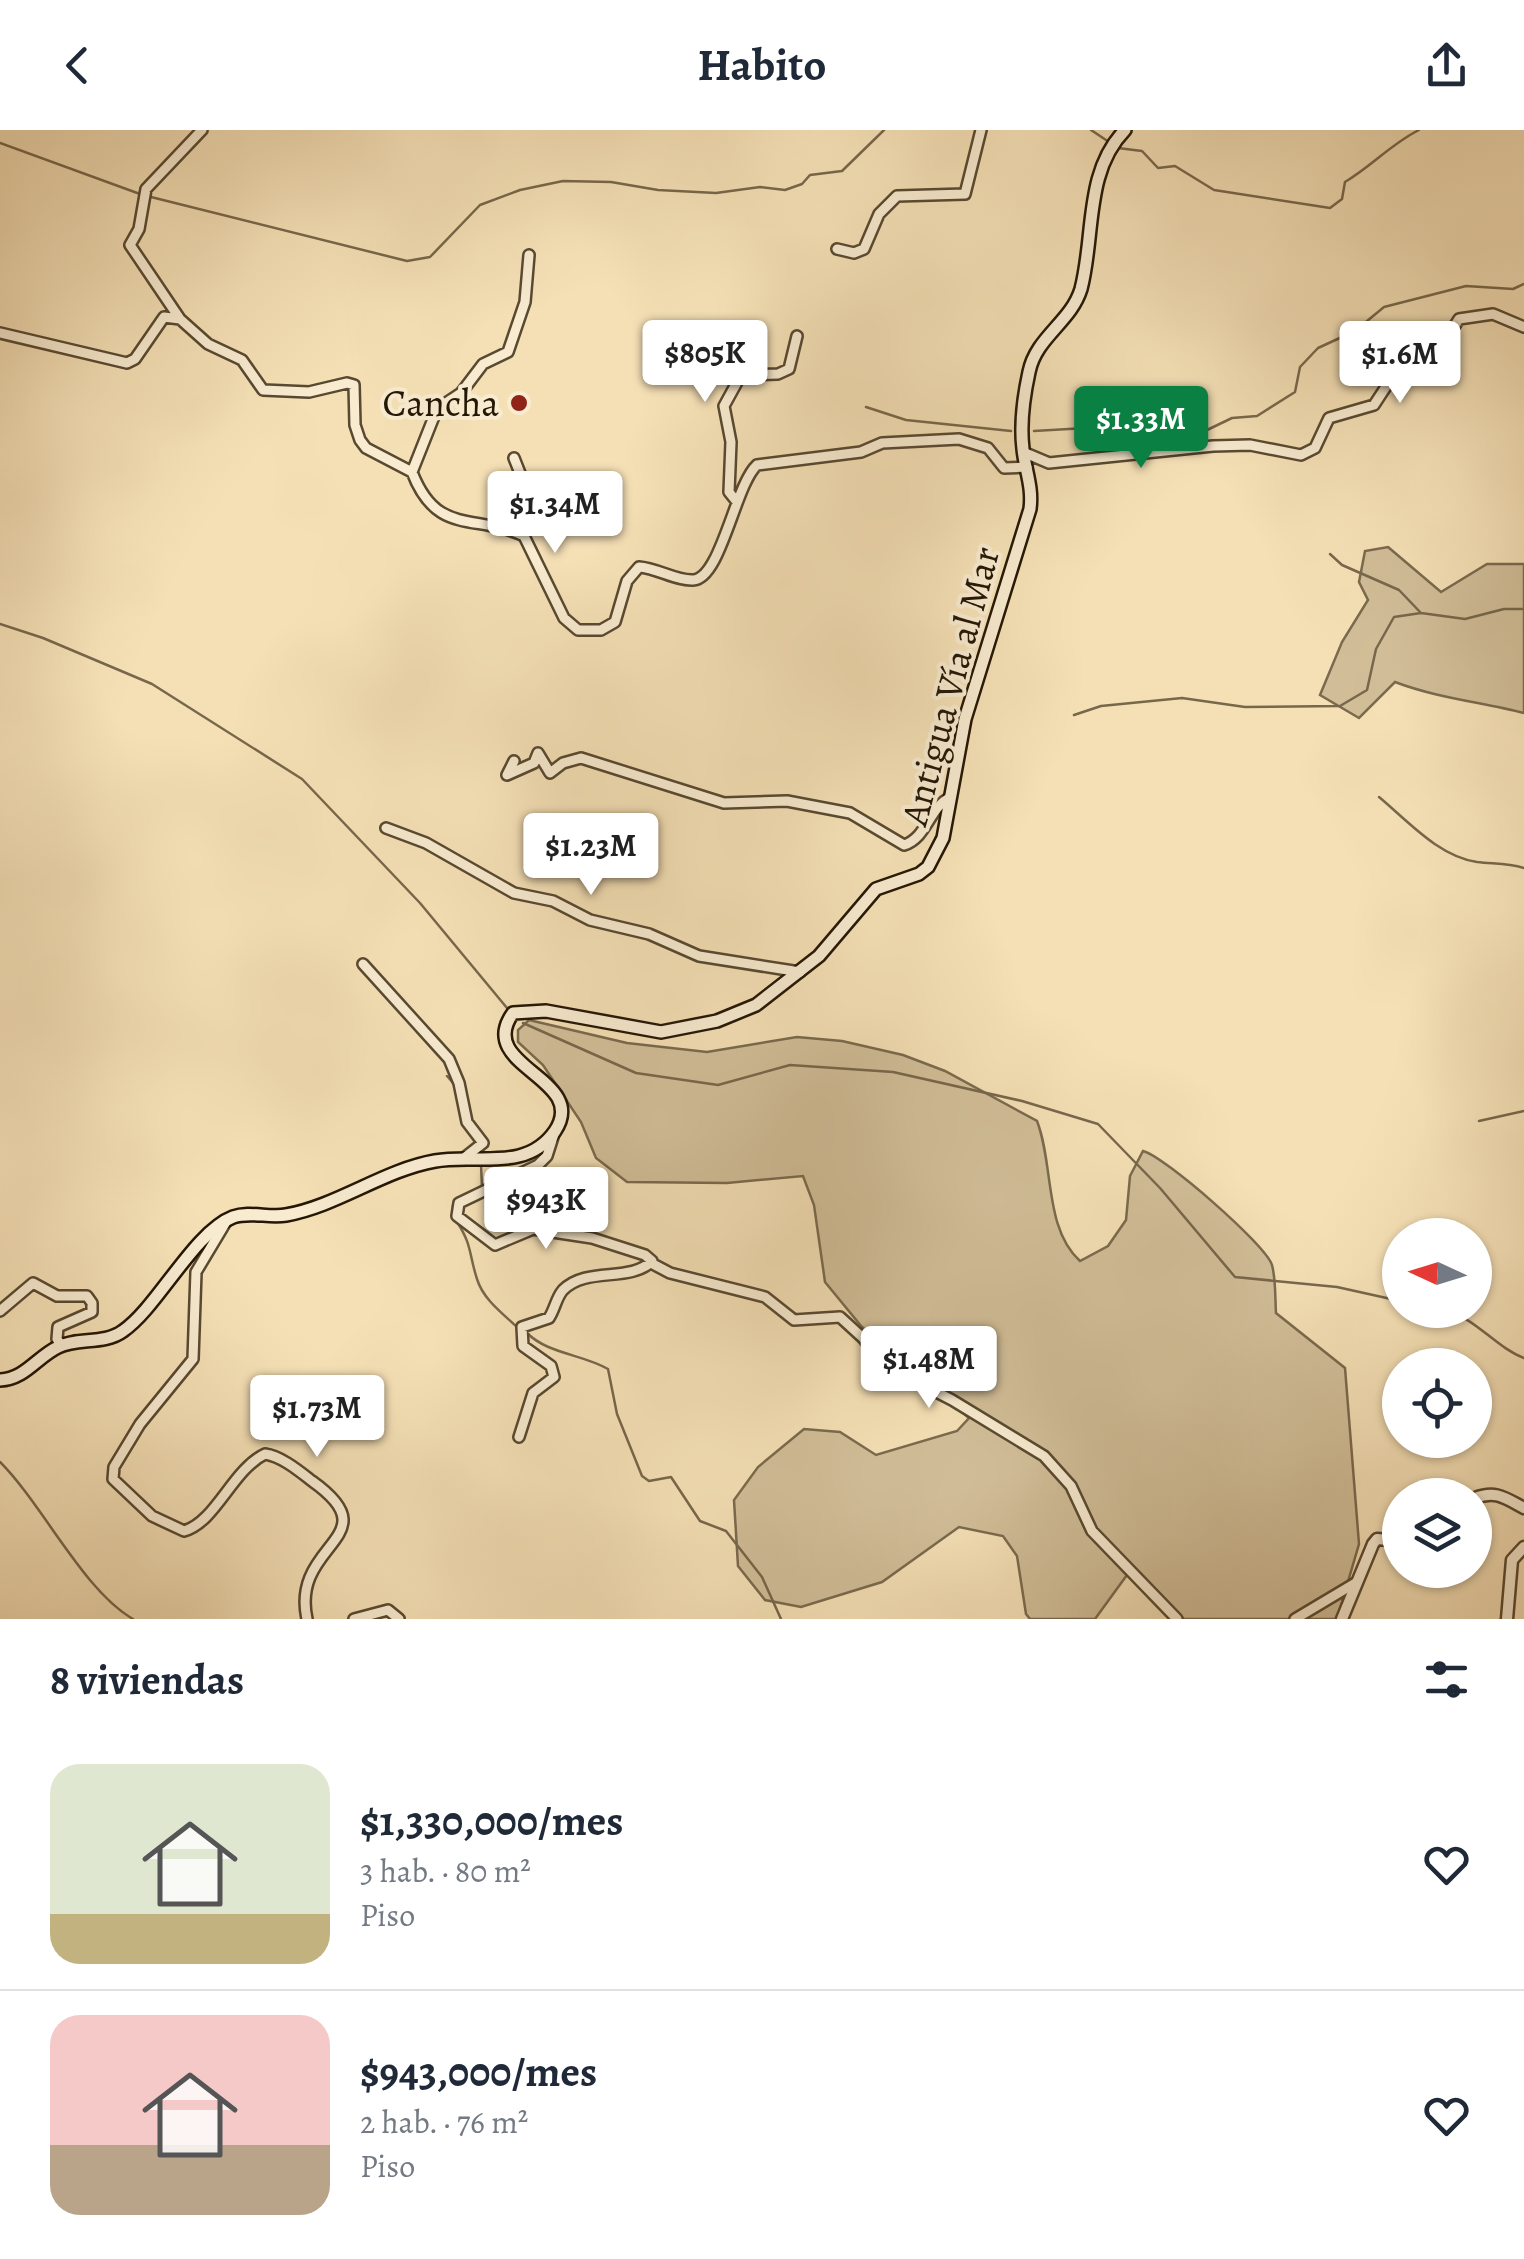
<!DOCTYPE html>
<html lang="es">
<meta charset="utf-8">
<style>
:root{--surface:#fff;--page:#f2f2f3;--text:#1f2937;--muted:#747a83;--line:#e0e1e3;--accent:#0b8043}
body{margin:0;font-family:Alegreya,serif;background:var(--page);color:var(--text);height:100vh;display:flex;flex-direction:column;font-size:38px;white-space:nowrap}
*{box-sizing:border-box;margin:0}
p{font-size:32px;color:var(--muted)}
.icon{flex:none;width:55px;height:55px;fill:none;stroke:currentColor;stroke-width:2;stroke-linecap:round;stroke-linejoin:round}
.map{position:relative;height:1489px;overflow:hidden}
.details{display:flex;flex-direction:column;background:var(--surface);flex:1}
.details>*{flex:none}
.needle{width:65px;rotate:274deg}
.buttons{position:absolute;left:1382px;top:1088px;display:grid;gap:20px}
.buttons a{display:grid;place-items:center;width:110px;height:110px;border-radius:50%;background:var(--surface);box-shadow:0 2px 8px #0004;font-size:50px}
.price{position:absolute;translate:-50% -85px;padding:0 22px;border-radius:10px;background:#fff;color:#222;font-size:32px;line-height:65px;filter:drop-shadow(0 2px 5px #0008)}
.price::after{content:'';position:absolute;left:50%;top:60px;width:30px;height:22px;margin-left:-15px;background:inherit;clip-path:polygon(0 0,100% 0,50% 100%)}
.price.on{background:var(--accent);color:#fff}
ul{padding:0;list-style:none}
li{display:flex;align-items:center;gap:30px;height:250px;padding:0 50px}
li+li{border-top:2px solid var(--line)}
li span{display:grid;place-items:center;flex:none;width:280px;height:200px;border-radius:30px;color:#555}
li>.icon{margin-inline-start:auto}
span .icon{width:120px;height:120px;fill:#fffc;stroke-width:1}
li b{font-size:42px}
h2{display:flex;justify-content:space-between;align-items:center;height:120px;padding:0 50px;font-size:42px}
header{display:flex;justify-content:space-between;align-items:center;height:130px;padding:0 50px;background:var(--surface);font-size:45px;font-weight:700}
.map>svg:first-child{display:block}
</style>
<header><svg class="icon" aria-label="back" viewBox="0 0 24 24"><path d="M15 5l-7 7 7 7"/></svg>Habito<svg class="icon" aria-label="share" viewBox="0 0 24 24"><path d="M12 15V3M7 8l5-5 5 5M5 13v7h14v-7"/></svg></header>
<div class="map">
<svg width="1524" height="1489" viewBox="0 0 1524 1489">
<rect width="100%" height="100%" fill="#f5e0b6"/>
<filter id="stains"><feTurbulence type="fractalNoise" baseFrequency=".002" numOctaves="4"/><feColorMatrix values="0 0 0 0 .2 0 0 0 0 .09 0 0 0 0 .02 0 0 0 .5 -.17"/></filter>
<radialGradient id="worn" r=".72"><stop offset=".6" stop-color="#630" stop-opacity="0"/><stop offset="1" stop-color="#630" stop-opacity=".3"/></radialGradient>
<path fill="#d1be98" stroke="#7a6a4e" stroke-width="2.5" d="M1388 417 1441 462 1487 434H1524V583C1481 572 1437 568 1395 552L1359 588 1320 565 1342 512 1368 470 1359 452 1365 421Z
M529 890 627 913 707 922 797 907 842 911 903 925 945 941 1037 991C1054 1035 1044 1099 1080 1131L1108 1116 1126 1090 1130 1046 1143 1021C1164 1026 1266 1115 1272 1135 1276 1150 1275 1168 1276 1183L1345 1238 1359 1414 1337 1489H1184L1140 1443 1127 1445 1095 1489H1030L1026 1484 1017 1426 1003 1406 959 1397 882 1452 801 1477 765 1470 738 1436 734 1370 758 1337 804 1299 840 1302 876 1325 957 1301 969 1288 862 1197 825 1152 814 1075 803 1046 727 1053 627 1052 596 1028 581 992 543 935 518 912V900Z"/>
<g fill="none" stroke-linecap="round" stroke-linejoin="round">
<path stroke="#77674b" stroke-width="2.5" d="M1091 0 1106 10
M0 13 140 64
M1118 18 1142 21 1158 38 1175 36 1214 60 1330 78 1342 69 1345 52C1372 36 1391 14 1419 0
M147 66 407 131 430 127 480 75 520 60 563 51 611 52 658 60 716 63 760 57 785 60 802 54 810 45 842 41 884 0
M866 277 906 290 1011 301
M1034 301 1138 295 1178 314 1232 288 1257 286 1295 262 1300 237 1318 218 1355 201 1384 177 1466 156 1513 159 1524 154
M1330 424 1342 435 1399 460 1421 483 1465 489 1504 479H1524
M0 494 43 508 152 554 302 649 420 773 507 878
M1074 585 1101 576 1182 568 1245 577 1340 576 1367 560 1376 519 1394 487 1421 483
M1379 667C1408 691 1438 726 1477 732 1494 734 1507 733 1524 738
M523 893 636 943 718 955 790 935 893 942 1022 971 1098 994 1160 1058 1235 1147 1337 1157 1400 1171
M447 946 454 954 458 971
M1479 991 1524 981
M464 993 476 1011
M453 1082V1075L482 1057 481 1035
M456 1090C473 1117 468 1121 477 1149 483 1169 502 1183 517 1197
M1444 1180C1475 1187 1495 1217 1524 1228
M527 1203C548 1224 582 1224 608 1239L617 1284 642 1346 649 1351 671 1347 700 1391 726 1401 762 1447 781 1489
M0 1332C43 1375 83 1460 133 1489"/>
<g stroke="#584931" stroke-width="14">
<path id="minor" d="M202 0 146 59 139 99 130 115 180 189 208 214 242 230 263 260 309 262 347 253 354 255 355 295 360 310 366 318 412 342C437 407 475 383 524 406L564 488 578 500H601L615 492 627 451 639 437C657 438 676 451 693 450 721 449 735 355 757 335L861 322 882 313 959 309 988 318 1004 338 1027 337
M837 119 854 123 864 119 879 84 897 66 965 64 981 0
M0 203 127 233 135 229 164 187 180 189
M1023 322 1049 333 1213 316 1250 315 1301 325 1315 318 1329 288 1374 275 1395 243 1432 232 1459 189 1493 184 1524 197
M514 328 529 366 524 406
M412 342 437 279 461 263 483 234 508 222 525 172 529 125
M737 372 729 362 731 312 724 276 741 245 778 244 789 239 797 206
M514 631 507 645 534 633 538 623 550 643 563 633 581 628 724 673 787 671 850 683 904 715C927 708 929 677 951 667
M386 698 426 713 514 763 553 771 590 790 649 804 699 826 800 842
M363 834 449 929 459 953 467 992 483 1013 464 1028
M226 1092 196 1142 193 1229 140 1294 114 1337 113 1349 152 1386 184 1401C216 1392 232 1340 265 1324 281 1326 299 1341 312 1351 392 1408 290 1412 307 1489
M651 1133 670 1143 765 1167 794 1190 840 1187 863 1208 884 1235 952 1270 1044 1326 1071 1356 1092 1401 1177 1489
M0 1181 33 1153 57 1166H87L92 1173V1182L58 1197 57 1209 61 1215
M519 1307 533 1263 554 1247 551 1236 523 1216 522 1197 549 1188C555 1179 556 1168 563 1160 587 1136 630 1153 652 1131L645 1125 592 1108 533 1099 495 1115 457 1086 459 1073 538 1035 547 1026 554 1004
M354 1489 388 1480 399 1489
M1295 1489 1357 1452"/>
</g>
<g stroke="#584931" stroke-width="15">
<path id="tertiary" d="M1475 1368C1496 1360 1505 1368 1524 1378
M1342 1489 1373 1414 1377 1409 1400 1411
M1507 1489 1512 1430 1524 1417"/>
</g>
<g stroke="#241705" stroke-width="16">
<path id="secondary" d="M0 1250C25 1249 37 1227 58 1217 78 1207 104 1215 123 1201 157 1178 194 1102 233 1087 249 1081 269 1088 286 1085 337 1076 384 1040 435 1031 476 1023 526 1043 555 1001 590 948 474 937 513 883L546 881 661 902 717 891 756 875 819 826 876 759 919 744 928 737 943 708 965 589 1030 379C1033 357 1025 340 1023 319 1020 295 1024 265 1029 242 1036 207 1071 192 1081 159 1095 106 1084 42 1125 0"/>
</g>
<use href="#minor" stroke="#f8ebd0" stroke-width="9"/>
<use href="#tertiary" stroke="#f8ebd0" stroke-width="10"/>
<use href="#secondary" stroke="#f8ebd0" stroke-width="11"/>
</g>
<circle fill="#8f2418" stroke="#f8ebd0" stroke-width="4" cx="519" cy="273" r="10"/>
<g text-anchor="middle" stroke-width="8" stroke-linejoin="round" paint-order="stroke">
<g font-size="38" fill="#241705" stroke="#f8ebd0" text-anchor="end">
<text x="499" y="286">Cancha</text>
</g>
<g font-size="38" fill="#241705" stroke="#f8ebd0">
<text transform="translate(950 556) rotate(-75)" y="13">Antigua Vía al Mar</text>
</g>
</g>
<rect width="100%" height="100%" filter="url(#stains)"/>
<rect width="100%" height="100%" fill="url(#worn)"/>
</svg>
<div class="buttons">
<a><svg class="needle" viewBox="-14 -14 28 28"><path d="M0-13l5 13h-10z" fill="#e53935"/><path d="M0 13l5-13h-10z" fill="#747a83"/></svg></a>
<a><svg class="icon" aria-label="locate" viewBox="0 0 24 24"><circle cx="12" cy="12" r="6"/><path d="M12 2v4M12 18v4M2 12h4M18 12h4"/></svg></a>
<a><svg class="icon" aria-label="layers" viewBox="0 0 24 24"><path d="M12 4l9 5-9 5-9-5zM3 14l9 5 9-5"/></svg></a>
</div>
<b class="price" style="left:705px;top:275px">$805K</b>
<b class="price" style="left:1400px;top:276px">$1.6M</b>
<b class="price on" style="left:1141px;top:341px">$1.33M</b>
<b class="price" style="left:555px;top:426px">$1.34M</b>
<b class="price" style="left:591px;top:768px">$1.23M</b>
<b class="price" style="left:546px;top:1122px">$943K</b>
<b class="price" style="left:929px;top:1281px">$1.48M</b>
<b class="price" style="left:317px;top:1330px">$1.73M</b>
</div>
<section class="details">
<h2>8 viviendas<svg class="icon" aria-label="filters" viewBox="0 0 24 24"><path d="M4 7h16M4 17h16"/><circle cx="9" cy="7" r="2"/><circle cx="15" cy="17" r="2"/></svg></h2>
<ul>
<li><span style="background:linear-gradient(#dfe7d0 75%,#c2b280 0)"><svg class="icon" aria-label="home" viewBox="0 0 24 24"><path d="M3 11l9-7 9 7M6 9v11h12V9"/></svg></span><div><b>$1,330,000/mes</b><p>3 hab. · 80 m²</p><p>Piso</p></div><svg class="icon" aria-label="heart" viewBox="0 0 24 24"><path d="M12 20l-8-8c-3-5 5-10 8-4 3-6 11-1 8 4z"/></svg></li>
<li><span style="background:linear-gradient(#f6c9c9 65%,#b9a48a 0)"><svg class="icon" aria-label="home" viewBox="0 0 24 24"><path d="M3 11l9-7 9 7M6 9v11h12V9"/></svg></span><div><b>$943,000/mes</b><p>2 hab. · 76 m²</p><p>Piso</p></div><svg class="icon" aria-label="heart" viewBox="0 0 24 24"><path d="M12 20l-8-8c-3-5 5-10 8-4 3-6 11-1 8 4z"/></svg></li>
</ul>
</section>
